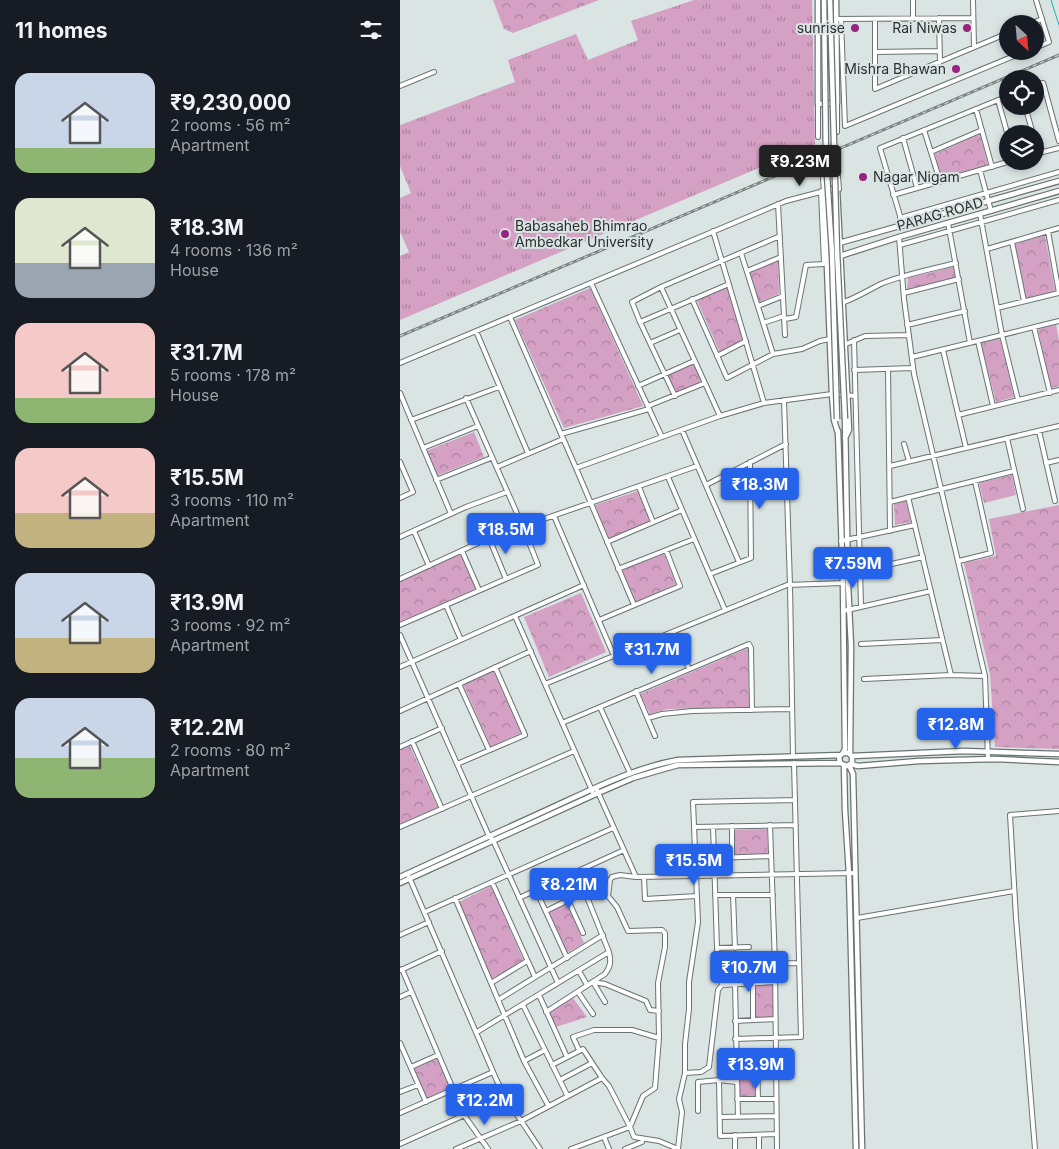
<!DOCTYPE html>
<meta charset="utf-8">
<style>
:root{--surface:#171b24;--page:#242831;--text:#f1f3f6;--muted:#9ea1a6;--accent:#2563eb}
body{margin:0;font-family:Inter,sans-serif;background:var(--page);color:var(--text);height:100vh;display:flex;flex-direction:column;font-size:19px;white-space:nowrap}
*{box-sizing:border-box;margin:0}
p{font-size:16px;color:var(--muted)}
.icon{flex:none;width:28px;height:28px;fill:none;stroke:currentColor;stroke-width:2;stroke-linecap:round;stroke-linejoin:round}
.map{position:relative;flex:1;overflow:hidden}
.details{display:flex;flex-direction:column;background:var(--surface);width:400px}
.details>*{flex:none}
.needle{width:32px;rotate:154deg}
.tools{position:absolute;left:599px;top:15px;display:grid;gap:10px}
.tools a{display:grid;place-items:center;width:45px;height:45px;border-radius:50%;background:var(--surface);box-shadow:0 2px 8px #0003;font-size:25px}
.price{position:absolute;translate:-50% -42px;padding:0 11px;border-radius:5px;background:var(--accent);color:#fff;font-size:16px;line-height:32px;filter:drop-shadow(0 1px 2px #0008)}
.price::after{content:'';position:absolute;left:50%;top:30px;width:15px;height:11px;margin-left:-8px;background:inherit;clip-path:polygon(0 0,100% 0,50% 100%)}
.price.on{background:#222;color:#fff}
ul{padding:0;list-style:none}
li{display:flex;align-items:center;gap:15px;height:125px;padding:0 15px}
li span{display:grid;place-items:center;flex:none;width:140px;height:100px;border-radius:15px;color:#555}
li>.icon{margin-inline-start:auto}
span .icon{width:60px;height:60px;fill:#fffc;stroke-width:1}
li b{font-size:21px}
h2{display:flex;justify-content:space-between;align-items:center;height:60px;padding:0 15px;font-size:21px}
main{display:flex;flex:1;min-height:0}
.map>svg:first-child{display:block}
</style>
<main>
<section class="details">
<h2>11 homes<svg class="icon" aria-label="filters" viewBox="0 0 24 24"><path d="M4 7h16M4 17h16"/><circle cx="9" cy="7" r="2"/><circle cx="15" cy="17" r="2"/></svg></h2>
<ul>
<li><span style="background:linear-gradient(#c9d6e8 75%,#8fb573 0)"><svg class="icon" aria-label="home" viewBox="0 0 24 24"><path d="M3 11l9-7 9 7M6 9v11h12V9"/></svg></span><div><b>₹9,230,000</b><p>2 rooms · 56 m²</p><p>Apartment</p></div></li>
<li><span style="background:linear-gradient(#dfe7d0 65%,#9aa5b1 0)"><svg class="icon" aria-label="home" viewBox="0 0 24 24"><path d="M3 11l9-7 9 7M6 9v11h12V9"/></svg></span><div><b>₹18.3M</b><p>4 rooms · 136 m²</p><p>House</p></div></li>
<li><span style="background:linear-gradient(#f6c9c9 75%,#8fb573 0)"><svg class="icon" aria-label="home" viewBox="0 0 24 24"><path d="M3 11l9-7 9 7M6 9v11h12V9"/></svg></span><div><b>₹31.7M</b><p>5 rooms · 178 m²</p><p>House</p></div></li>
<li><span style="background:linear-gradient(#f6c9c9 65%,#c2b280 0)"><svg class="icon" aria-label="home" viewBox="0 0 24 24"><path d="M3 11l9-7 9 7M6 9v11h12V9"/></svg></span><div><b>₹15.5M</b><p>3 rooms · 110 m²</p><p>Apartment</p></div></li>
<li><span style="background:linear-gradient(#c9d6e8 65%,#c2b280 0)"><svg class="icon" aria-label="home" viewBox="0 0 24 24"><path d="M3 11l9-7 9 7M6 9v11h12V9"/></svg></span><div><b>₹13.9M</b><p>3 rooms · 92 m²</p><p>Apartment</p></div></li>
<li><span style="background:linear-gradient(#c9d6e8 60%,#8fb573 0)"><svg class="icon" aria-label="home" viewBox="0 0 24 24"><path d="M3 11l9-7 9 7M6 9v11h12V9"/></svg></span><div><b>₹12.2M</b><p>2 rooms · 80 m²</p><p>Apartment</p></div></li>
</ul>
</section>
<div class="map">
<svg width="659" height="1149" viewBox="0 0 659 1149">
<defs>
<pattern id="grass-tufts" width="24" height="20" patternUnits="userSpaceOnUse" patternTransform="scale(1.25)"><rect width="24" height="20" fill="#d4a0c4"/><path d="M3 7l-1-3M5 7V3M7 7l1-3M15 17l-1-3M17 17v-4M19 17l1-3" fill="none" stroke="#ac83a0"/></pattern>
<pattern id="park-crowns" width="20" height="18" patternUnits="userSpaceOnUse" patternTransform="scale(1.25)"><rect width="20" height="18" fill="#d4a0c4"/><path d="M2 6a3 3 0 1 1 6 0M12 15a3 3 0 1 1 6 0" fill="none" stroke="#ac83a0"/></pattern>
</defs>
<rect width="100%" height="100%" fill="#d9e4e3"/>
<path fill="url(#grass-tufts)" d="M294 0H412L415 144 0 320V256L9 252 0 232V198L11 193 0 166V125L115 82 108 60 176 34 188 60 238 40 231 21Z"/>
<path fill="url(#park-crowns)" d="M93 0H199L113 33 104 29Z
M580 134 588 165 542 178 535 154Z
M645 235 655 291 626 298 615 244Z
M378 260 379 294 359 302 349 272Z
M553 267 555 278 507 289 508 278Z
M327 285 343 340 320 353 296 298Z
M190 288 243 406 164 428 115 320Z
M656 324 659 341V386L651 388 638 329Z
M600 339 614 397 596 402 581 343Z
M293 362 302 383 273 395 264 374Z
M74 432 84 457 36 476 26 451Z
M612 475 616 495 584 503 579 483Z
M238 491 250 521 209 539 195 505Z
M506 501 511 522 495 525 494 504Z
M659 505V749L595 747 590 674 564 563 596 556 589 519Z
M60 554 76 589 0 623V581Z
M264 554 276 584 236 602 222 570Z
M181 593 206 652 149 677 124 617Z
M348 648 349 707 268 709 250 714 240 694Z
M93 670 121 733 91 747 63 684Z
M10 746 38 808 0 824V750Z
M367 829 368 854 335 855V830Z
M91 886 124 961 92 979 59 902Z
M166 902 184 943 167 953 148 911Z
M373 984V1018H356L355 985Z
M173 998 187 1017 156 1027 149 1013Z
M355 1058 356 1096 339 1097 338 1059Z
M37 1059 50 1088 27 1098 14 1069Z"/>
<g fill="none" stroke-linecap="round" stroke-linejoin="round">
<path stroke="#15b4b2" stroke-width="1" d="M651 0 659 25"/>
<g stroke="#6a7373" stroke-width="6">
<path id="minor" d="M573 0 574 47
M513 18V0
M539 18 540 62
M436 19 573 18
M441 19 445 126 626 51
M475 19V89L608 33
M630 24 642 19
M635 48 649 42 636 0
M475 52 540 51
M635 85 643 83 644 86 659 141
M0 86 34 72
M598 100 608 136
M437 103V132
M418 104V137
M625 106 633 134
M576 109 592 167
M524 130 540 181
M503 138 517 188
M635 141 638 153
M531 152 582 130
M635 154 659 148
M437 164 439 189
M580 170 591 211
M493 195 611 161
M378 204 385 335
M580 214 602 335 618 400
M500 218 659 172
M548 223 570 343
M503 226 480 148 608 96
M313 231 364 403
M648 231 659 293
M499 237 504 299 514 374 585 676 588 759
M612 242 624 301
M500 245 659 200
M587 249 659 228
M347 271 381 257
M191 283 262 437
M261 287 320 416
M504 293 559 279
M292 299 327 378 373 354 341 253
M444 302C458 297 470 289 483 283 506 274 532 269 556 263
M358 306 383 296
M597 308 659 293
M110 317 176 468
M385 319 396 317 406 265 424 264 421 191
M240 322 232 302 261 287 380 236
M363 323 384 316
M507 325 565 311
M634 327 650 393
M76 331 128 453
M454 340 461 606
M578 341 593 406
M250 343 280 330
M446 344 465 336 509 335
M543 350 566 448
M373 354 402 349 420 341 430 339
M317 356 346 341
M512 357 659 321
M0 363 386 201 424 191 422 167
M488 369 490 531
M454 370 513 368
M238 386 294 361
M0 393 51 514
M275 396 240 322 329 284
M384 400 390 585 393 756
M248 406 305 383
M558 415 659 390
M11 420 99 387
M282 430 339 562
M639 431 655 501
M161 434 249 409
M607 438 623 509
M504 444 509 461
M23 448 78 426
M0 462 13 492 0 498
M646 463 659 460
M490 466 659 426
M97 467 163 439
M268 477 325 610
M36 480 91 458
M306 485 386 444
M239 487 253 522
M508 497 551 675
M490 502 614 471
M154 516 214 656
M14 531 29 566
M0 537 66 507 107 492
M89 538 106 579
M441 541 515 525
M207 542 282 510
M62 551 79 590
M559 561 591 553 575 481
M218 569 294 539
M460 571 523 557
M310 574 351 558 350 462
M0 579 89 538 297 466
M46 605 61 640
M234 605 176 468 320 416 364 403 432 394 455 396
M443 611 531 591
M115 616 194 795
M199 620 280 586 266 550
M0 625 138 565 123 527 66 398
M273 632 289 669
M0 635 89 836 93 840 158 983
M461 644 542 640
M0 667 184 585
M464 679 551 675 585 676
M59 684 89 750
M145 684 387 585 443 583
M236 691 255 736
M200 707 230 773
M0 711 131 651
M248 718 262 714 292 711 392 709
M162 723 349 644 351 648 352 710
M12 741 42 809
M0 747 42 728
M57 764 125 735 95 667
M196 788 236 877 455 873
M370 825 375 964 377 1149
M332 826V857
M0 827 174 751
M294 827 396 825
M314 858 371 856
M9 877 97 1081 107 1100 140 1149
M244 877 245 899 297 896
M92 882 135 977
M136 890 167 958
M315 895H373
M333 895 335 948
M55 898 124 1061 148 1105
M119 898 224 850
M168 900 183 933
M146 911 193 888
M25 912 213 828
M457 918 614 891
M0 935 29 922
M317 948 349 947
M318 965 399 963
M2 969 64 1115 88 1149
M1 970 42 951
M179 971 187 985
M193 982 205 984 246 1001 250 1010 259 1011
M193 982 205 1002
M91 983 127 961
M353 983V1020
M335 984 338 1117
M322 985 375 982
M178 992 193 1014
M139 995 167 1057
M0 997 11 992
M98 1000 203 935
M123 1005 167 1095
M146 1012 205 974C211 966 211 961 209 952L185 892
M335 1021 375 1019
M77 1032 209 952
M335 1039 401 1037 394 763
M0 1043 26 1102
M179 1050 173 1037 194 1030H232L259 1038
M357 1056 358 1099
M336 1057 375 1055
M124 1061 145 1050
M152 1065 183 1049 202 1078 209 1086 230 1127 243 1096 255 1088 259 1038 258 983 265 947V933L262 930 228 931 217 907 208 896 210 880 212 877 220 875 236 877
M11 1067 38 1055
M285 1073 301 1072 309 1067 318 990 322 985 318 965 317 948 313 827
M160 1080 192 1063
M319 1080 320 1136 377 1134
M0 1092 18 1085
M337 1099H376
M298 1111V1082L319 1080 336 1082
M0 1113 93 1072
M320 1117 376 1116
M335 1135V1149
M359 1135V1149
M204 1137 209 1149
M0 1144 105 1097
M56 1149 121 1121 202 1078
M171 1149 230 1127 234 1137 259 1141 278 1149 282 1112 279 1099 285 1073V1044L289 1009V982L298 922 293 802 395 800
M225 1149 242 1142
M635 1149 616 918 610 815 659 811"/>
</g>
<g stroke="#6a7373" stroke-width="7">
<path id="tertiary" d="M418 0V104L437 103 436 0
M439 243 659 181
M440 256 499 237 659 191
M445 419 448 584 451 646 450 754
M438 431 443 583 445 749 443 753
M438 433 434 420 432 394 424 191 437 188 449 430 445 438
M452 756 564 751 659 754
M451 764 458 766 519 761 595 759 659 762
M449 765 453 774 462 1149
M444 766 445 810 449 874 456 1149
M0 877C50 854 100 831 149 809 191 790 233 768 278 760L441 755
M0 883 198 793 233 778 260 770 278 765 440 763 447 766 452 763V756L448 753H443L439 757 440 763"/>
</g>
<use href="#minor" stroke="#fff" stroke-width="4"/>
<use href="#tertiary" stroke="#fff" stroke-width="4.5"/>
<g stroke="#7e8584" stroke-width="3">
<path id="rail" d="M0 336 659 55"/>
</g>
<use href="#rail" stroke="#d9e4e3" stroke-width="1" stroke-dasharray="4" stroke-linecap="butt"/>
<g stroke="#6a7373" stroke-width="7" stroke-linecap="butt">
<path id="tertiary-bridge" d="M424 0 426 160 432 253 437 419
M430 0 437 251 445 419"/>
</g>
<use href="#tertiary-bridge" stroke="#fff" stroke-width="4.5"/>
</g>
<g fill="#982480" stroke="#d9e4e3" stroke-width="2">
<circle cx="455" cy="28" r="5"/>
<circle cx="567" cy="28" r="5"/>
<circle cx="556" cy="69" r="5"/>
<circle cx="463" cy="177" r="5"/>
<circle cx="105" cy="234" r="5"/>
</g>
<g text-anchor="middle" stroke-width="4" stroke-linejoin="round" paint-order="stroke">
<g font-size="14" fill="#2c302f" stroke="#d9e4e3" text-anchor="end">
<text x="445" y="33">sunrise</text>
<text x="557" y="33">Rai Niwas</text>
<text x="546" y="74">Mishra Bhawan</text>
<text x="473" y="182" text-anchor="start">Nagar Nigam</text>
<text x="115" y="231" text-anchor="start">Babasaheb Bhimrao<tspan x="115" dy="16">Ambedkar University</tspan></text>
</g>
<g font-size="14" fill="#2c302f" stroke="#d9e4e3">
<text transform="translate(540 214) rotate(-16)" y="5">PARAG ROAD</text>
</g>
</g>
</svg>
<div class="tools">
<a><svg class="needle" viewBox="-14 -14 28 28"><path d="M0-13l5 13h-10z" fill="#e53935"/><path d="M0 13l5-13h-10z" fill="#9ea1a6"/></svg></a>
<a><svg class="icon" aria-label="locate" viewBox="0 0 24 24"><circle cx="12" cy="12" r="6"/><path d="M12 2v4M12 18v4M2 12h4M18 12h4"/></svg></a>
<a><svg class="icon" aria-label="layers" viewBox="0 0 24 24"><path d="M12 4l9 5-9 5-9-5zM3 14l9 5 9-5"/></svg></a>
</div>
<b class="price on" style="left:400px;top:187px">₹9.23M</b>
<b class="price" style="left:360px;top:510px">₹18.3M</b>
<b class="price" style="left:106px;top:555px">₹18.5M</b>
<b class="price" style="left:453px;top:589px">₹7.59M</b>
<b class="price" style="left:252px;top:675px">₹31.7M</b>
<b class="price" style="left:556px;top:750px">₹12.8M</b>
<b class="price" style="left:294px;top:886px">₹15.5M</b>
<b class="price" style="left:169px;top:910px">₹8.21M</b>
<b class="price" style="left:349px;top:993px">₹10.7M</b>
<b class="price" style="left:356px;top:1090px">₹13.9M</b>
<b class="price" style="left:85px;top:1126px">₹12.2M</b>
</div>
</main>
